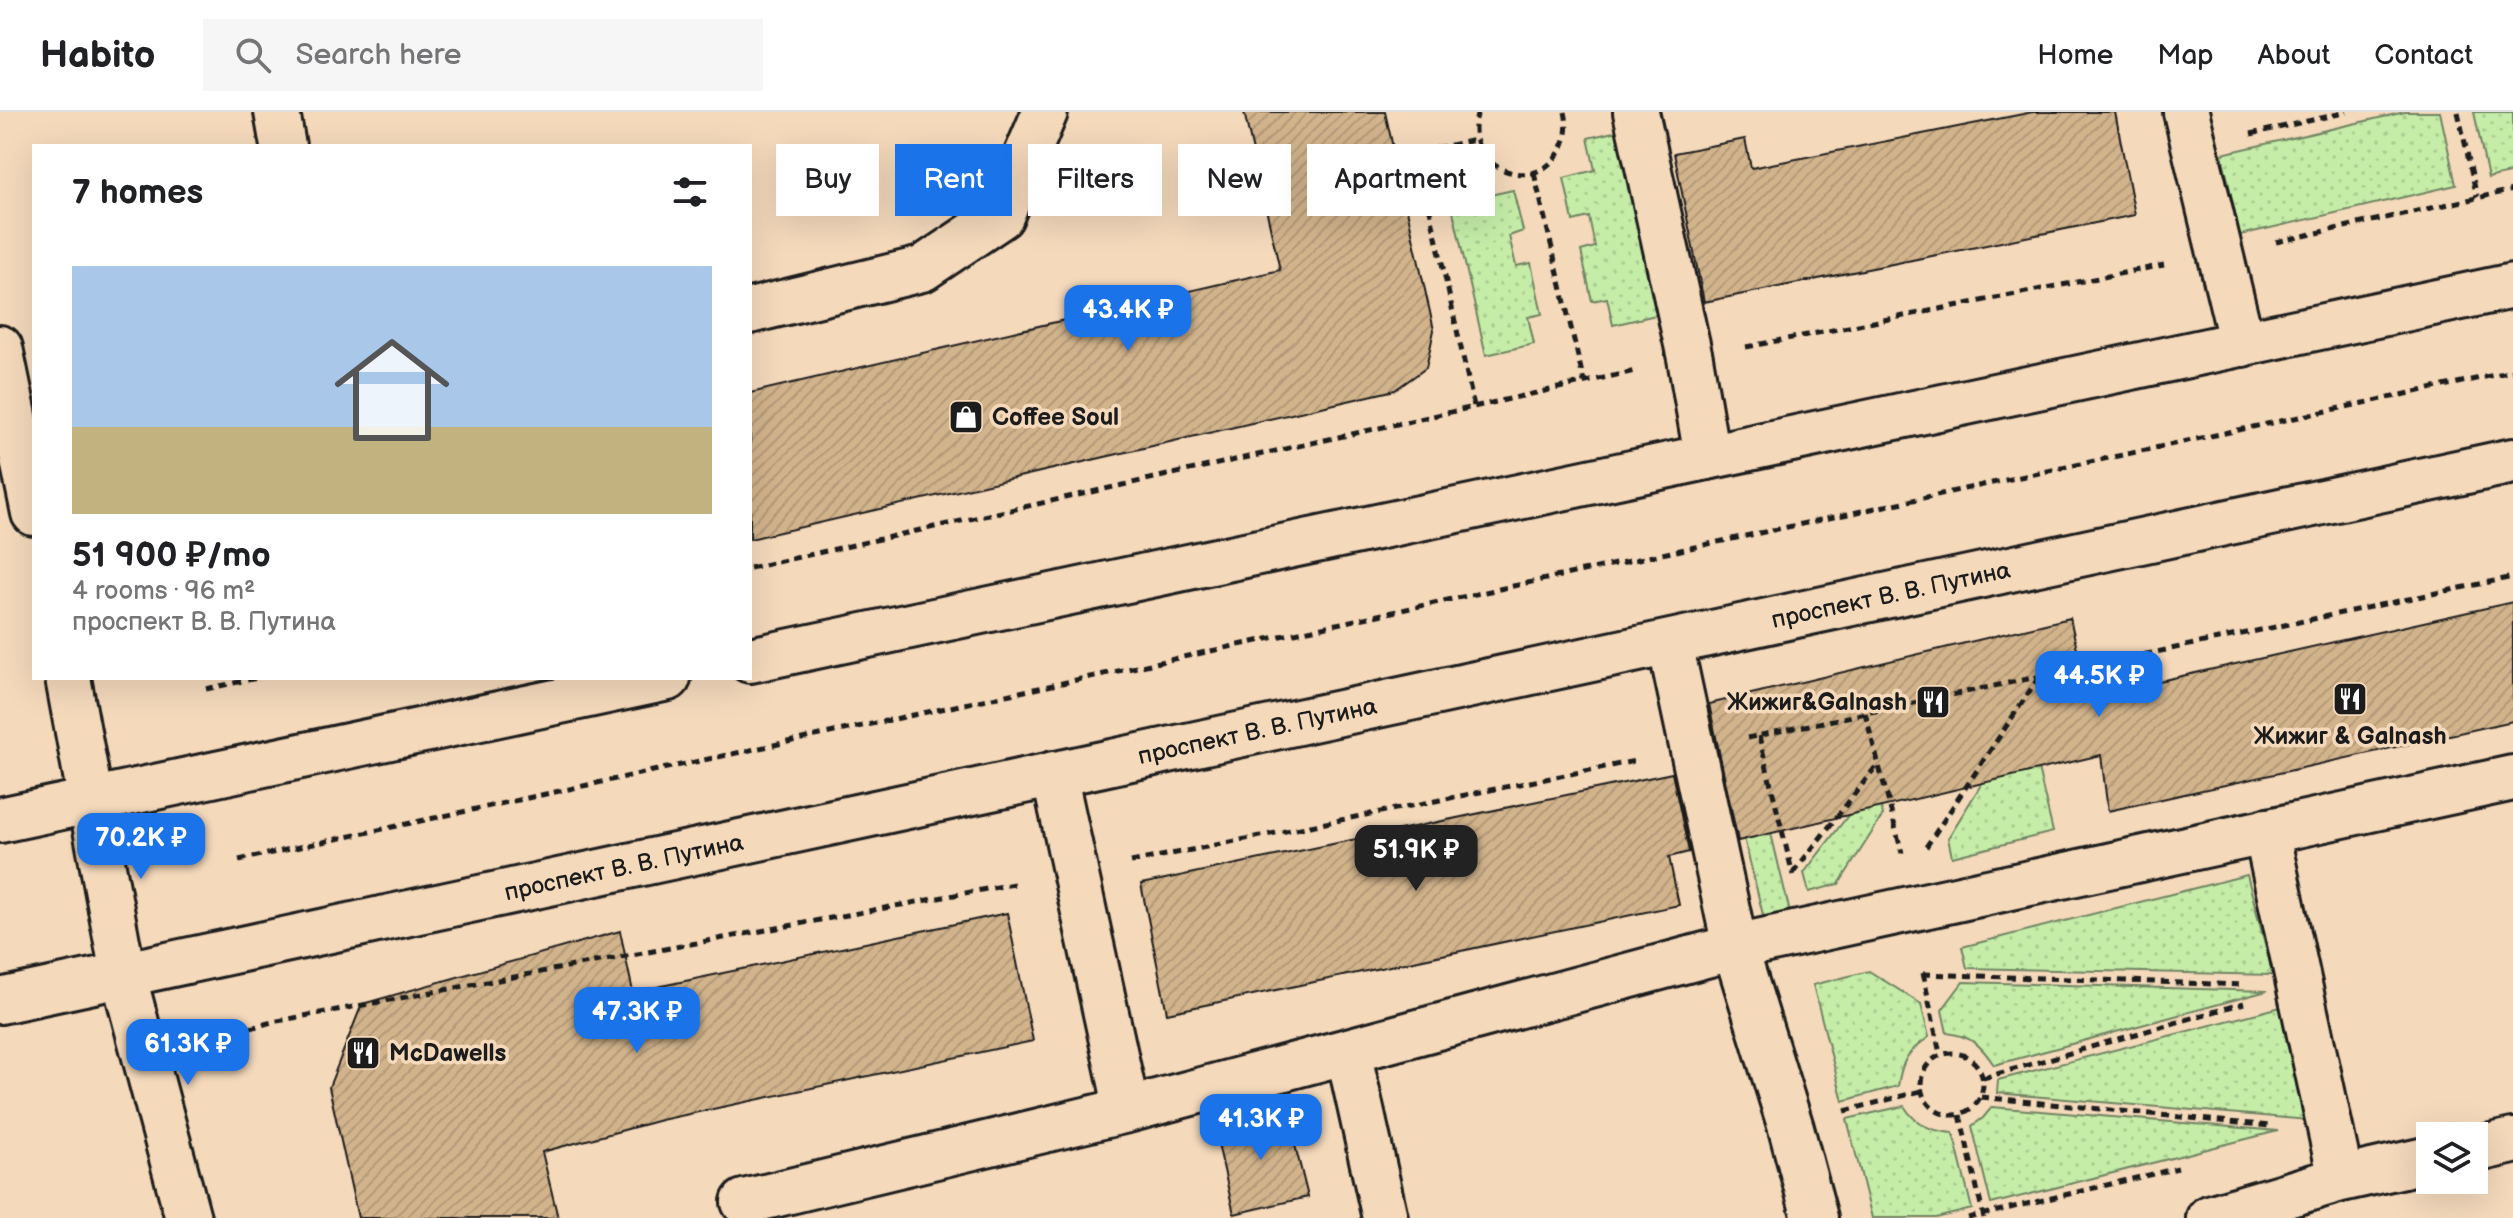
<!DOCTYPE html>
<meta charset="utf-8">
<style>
:root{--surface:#fff;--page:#f6f6f6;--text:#202124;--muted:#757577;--line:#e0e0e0;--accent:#1a73e8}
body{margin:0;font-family:"Balsamiq Sans",sans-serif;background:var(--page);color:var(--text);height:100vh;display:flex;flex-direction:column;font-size:30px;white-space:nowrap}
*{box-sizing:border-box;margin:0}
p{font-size:26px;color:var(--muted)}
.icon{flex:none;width:44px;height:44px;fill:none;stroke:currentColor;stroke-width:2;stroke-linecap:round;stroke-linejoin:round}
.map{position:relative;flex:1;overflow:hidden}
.sheet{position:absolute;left:32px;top:32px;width:720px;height:536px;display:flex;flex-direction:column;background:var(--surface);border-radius:0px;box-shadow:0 8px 32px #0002}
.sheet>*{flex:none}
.top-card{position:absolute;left:776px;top:32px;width:760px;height:72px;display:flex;gap:16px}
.fabs{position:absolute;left:2416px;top:1010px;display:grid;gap:16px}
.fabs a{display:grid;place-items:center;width:72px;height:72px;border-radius:0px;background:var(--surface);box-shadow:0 8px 32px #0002;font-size:40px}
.price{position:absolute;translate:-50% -68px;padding:0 18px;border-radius:16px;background:var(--accent);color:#fff;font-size:26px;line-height:52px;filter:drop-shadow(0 2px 4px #0008)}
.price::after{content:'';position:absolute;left:50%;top:48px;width:24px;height:18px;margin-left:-12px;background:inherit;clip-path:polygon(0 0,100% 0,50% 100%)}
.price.active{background:#222;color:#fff}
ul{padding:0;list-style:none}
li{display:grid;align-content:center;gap:16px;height:424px;padding:0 40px}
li+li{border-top:2px solid var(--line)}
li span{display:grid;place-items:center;height:248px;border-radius:0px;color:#555}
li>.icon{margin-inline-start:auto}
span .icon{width:144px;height:144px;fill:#fffc;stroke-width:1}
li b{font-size:34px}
h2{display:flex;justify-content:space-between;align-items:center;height:96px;padding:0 40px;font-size:34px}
.pill{padding:0 28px;border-radius:0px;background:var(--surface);box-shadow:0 8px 32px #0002;font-size:28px;line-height:72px}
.pill.active{background:var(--accent);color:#fff}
header{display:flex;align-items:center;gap:48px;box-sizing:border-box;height:112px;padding:0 40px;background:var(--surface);border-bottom:2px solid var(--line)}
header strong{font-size:38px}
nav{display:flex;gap:44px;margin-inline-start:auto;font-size:28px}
.search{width:560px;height:72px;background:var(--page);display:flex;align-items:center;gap:20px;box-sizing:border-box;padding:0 28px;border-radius:0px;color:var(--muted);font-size:30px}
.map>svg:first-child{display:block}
</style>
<header>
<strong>Habito</strong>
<div class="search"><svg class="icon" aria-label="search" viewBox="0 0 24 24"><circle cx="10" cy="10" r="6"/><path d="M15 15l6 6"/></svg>Search here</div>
<nav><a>Home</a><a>Map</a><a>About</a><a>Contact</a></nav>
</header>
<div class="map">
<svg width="2513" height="1106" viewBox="0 0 2513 1106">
<defs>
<pattern id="grass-dots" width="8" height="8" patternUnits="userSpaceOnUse" patternTransform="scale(2)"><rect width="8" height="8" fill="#c5eda8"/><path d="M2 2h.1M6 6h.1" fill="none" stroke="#a9cb90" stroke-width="1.8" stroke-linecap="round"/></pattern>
<pattern id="building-hatch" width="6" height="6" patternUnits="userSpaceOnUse" patternTransform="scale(2)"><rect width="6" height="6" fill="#d2b48c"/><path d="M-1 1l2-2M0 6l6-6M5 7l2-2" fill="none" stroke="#b49a78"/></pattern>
</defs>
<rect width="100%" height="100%" fill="#f4d9bb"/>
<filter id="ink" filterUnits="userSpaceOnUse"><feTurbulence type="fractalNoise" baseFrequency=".0125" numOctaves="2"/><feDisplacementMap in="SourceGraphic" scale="16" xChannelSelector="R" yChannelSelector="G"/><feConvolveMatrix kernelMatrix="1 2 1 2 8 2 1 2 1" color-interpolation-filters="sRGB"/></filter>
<g filter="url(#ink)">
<path fill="url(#grass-dots)" stroke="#708462" stroke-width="2" d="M2405 0H2440L2456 73 2240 123 2222 42Z
M2474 0H2513V60L2488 66Z
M1618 19 1660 202 1613 213 1607 186 1592 189 1581 139 1595 135 1589 105 1573 109 1564 66 1595 58 1588 26Z
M1473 54 1481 85 1513 78 1523 119 1509 124 1516 154 1531 151 1542 202 1528 205 1534 232 1486 243 1444 60Z
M2025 602 2053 720 1952 745 1948 726Z
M1753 646 1791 805 1765 811 1726 653Z
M1873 671 1883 703 1839 772 1809 780 1804 761Z
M2247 763 2273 863 1967 856 1962 835Z
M1869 859 1921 892 1929 925C1907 940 1902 948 1898 974L1843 989 1813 873Z
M1963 870 2267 879 1994 953C1981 933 1971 924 1947 921L1942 898Z
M2281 895 2308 1008 1997 981 1998 968Z
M1904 994C1916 1013 1931 1019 1953 1021L1972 1097 1936 1106H1872L1847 1007Z
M1992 995 2278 1019 1991 1092 1972 1014 1983 1006Z"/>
<path fill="url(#building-hatch)" stroke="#1c1c1c" stroke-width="2" d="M1244 0H1385L1434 218 1426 256 1395 278 750 427V281L1280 158Z
M2033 0H2115L2135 103 1704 190 1674 41 1745 27 1751 56Z
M2513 490V609L2108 699 2101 643 1738 729 1709 592 2070 506 2088 585Z
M1672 661 1689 740 1669 745 1679 793 1167 901 1141 772Z
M1007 801 1033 929 661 1008 542 1040 558 1106H358L329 975 362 892 620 819 633 880Z
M1286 997 1308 1085 1234 1102 1214 1014Z"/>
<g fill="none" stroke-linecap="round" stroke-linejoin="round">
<g stroke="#1c1c1c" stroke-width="50">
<path id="minor" d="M277 0 283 34
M1636 0 1690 246 1707 345
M2186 0 2242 232
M750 199 922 157 1001 104 1045 0
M1670 531 1735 835 2513 666
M1054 662 1127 998
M2266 719 2341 1067 2430 1047
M2474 1038 2513 1029
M744 1090 1127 998 1348 939
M1385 1106 1348 939 1735 835 1791 1016 1815 1106
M2209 1106 2341 1067"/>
</g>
<g stroke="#1c1c1c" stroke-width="50">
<g id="major">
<path d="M0 236 34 401"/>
<path d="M750 548 2513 174"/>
<path d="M68 566 123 862 188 1106"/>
<path d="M0 708 668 566"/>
<path id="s1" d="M0 889 2513 349"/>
</g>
</g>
<path stroke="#1c1c1c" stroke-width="5" stroke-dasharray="8 6" stroke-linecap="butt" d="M1478 0C1459 53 1535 88 1561 37 1567 26 1568 12 1565 0
M2458 0 2477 85
M2251 22 2347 0
M1534 61 1584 270
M2276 130 2513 78
M1746 235 2164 153
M1474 294 1417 40 1475 28
M750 456 1635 259
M206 577 257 566
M1865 601 1902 741
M1759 624 1793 763
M1747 626 2513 465
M1926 735 2039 565
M239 748 2513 259
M1131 750 1635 649
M1793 761 1878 652
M1923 861 1940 942
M1923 862 2243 873
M236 920 272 910 1019 771
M1921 972a31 31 0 1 1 62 0a31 31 0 1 1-62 0Z
M1983 966 2244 891
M1981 985 2270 1014
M1845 999 1921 979
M1960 1003 1984 1106
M1968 1106 2178 1056"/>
<use href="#minor" stroke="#f4d9bb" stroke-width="44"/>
<use href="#major" stroke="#f4d9bb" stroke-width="44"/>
</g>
</g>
<defs>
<g id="shop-square" transform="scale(1.8)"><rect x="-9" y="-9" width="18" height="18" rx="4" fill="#1c1c1c" stroke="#f4d9bb"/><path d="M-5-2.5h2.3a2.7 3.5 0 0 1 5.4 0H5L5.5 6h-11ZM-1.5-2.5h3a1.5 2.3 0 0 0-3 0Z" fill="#fff"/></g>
<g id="restaurant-square" transform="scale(1.8)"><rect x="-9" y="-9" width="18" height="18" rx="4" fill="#1c1c1c" stroke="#f4d9bb"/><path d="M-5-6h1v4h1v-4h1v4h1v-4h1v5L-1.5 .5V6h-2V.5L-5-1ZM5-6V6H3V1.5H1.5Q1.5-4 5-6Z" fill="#fff"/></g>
</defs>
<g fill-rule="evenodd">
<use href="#shop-square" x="966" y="305"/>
<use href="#restaurant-square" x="2350" y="587"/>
<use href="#restaurant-square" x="1933" y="590"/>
<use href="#restaurant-square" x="363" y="941"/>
</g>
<g text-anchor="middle" stroke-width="7" stroke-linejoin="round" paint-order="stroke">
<g font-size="24" font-weight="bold" fill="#1c1c1c" stroke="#f4d9bb" text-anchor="start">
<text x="992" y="313">Coffee Soul</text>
<text x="1907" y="598" text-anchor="end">Жижиг&amp;Galnash</text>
<text x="2350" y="632" text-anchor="middle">Жижиг &amp; Galnash</text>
<text x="389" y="949">McDawells</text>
</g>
<g font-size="24" fill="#1c1c1c" stroke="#f4d9bb">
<text dy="8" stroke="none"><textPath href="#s1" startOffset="1934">проспект В. В. Путина</textPath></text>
<text dy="8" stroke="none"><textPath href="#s1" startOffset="1286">проспект В. В. Путина</textPath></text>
<text dy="8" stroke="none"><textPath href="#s1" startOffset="638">проспект В. В. Путина</textPath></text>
</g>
</g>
</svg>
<div class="fabs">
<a><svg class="icon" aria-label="layers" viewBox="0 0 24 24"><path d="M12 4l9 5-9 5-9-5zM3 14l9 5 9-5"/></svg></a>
</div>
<b class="price" style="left:1128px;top:241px">43.4K ₽</b>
<b class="price" style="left:2099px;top:607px">44.5K ₽</b>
<b class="price" style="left:141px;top:769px">70.2K ₽</b>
<b class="price active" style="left:1416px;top:781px">51.9K ₽</b>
<b class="price" style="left:637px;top:943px">47.3K ₽</b>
<b class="price" style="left:188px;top:975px">61.3K ₽</b>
<b class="price" style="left:1261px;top:1050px">41.3K ₽</b>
<div class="top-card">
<a class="pill">Buy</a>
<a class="pill active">Rent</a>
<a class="pill">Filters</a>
<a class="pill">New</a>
<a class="pill">Apartment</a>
</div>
<section class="sheet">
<h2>7 homes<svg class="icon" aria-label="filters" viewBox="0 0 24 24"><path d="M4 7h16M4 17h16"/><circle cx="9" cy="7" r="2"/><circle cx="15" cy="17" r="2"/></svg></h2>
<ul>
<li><span style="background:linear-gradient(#a9c7e8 65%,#c2b280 0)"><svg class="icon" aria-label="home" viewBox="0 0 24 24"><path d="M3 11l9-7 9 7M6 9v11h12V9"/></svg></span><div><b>51 900 ₽/mo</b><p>4 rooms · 96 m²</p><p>проспект В. В. Путина</p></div></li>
</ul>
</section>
</div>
